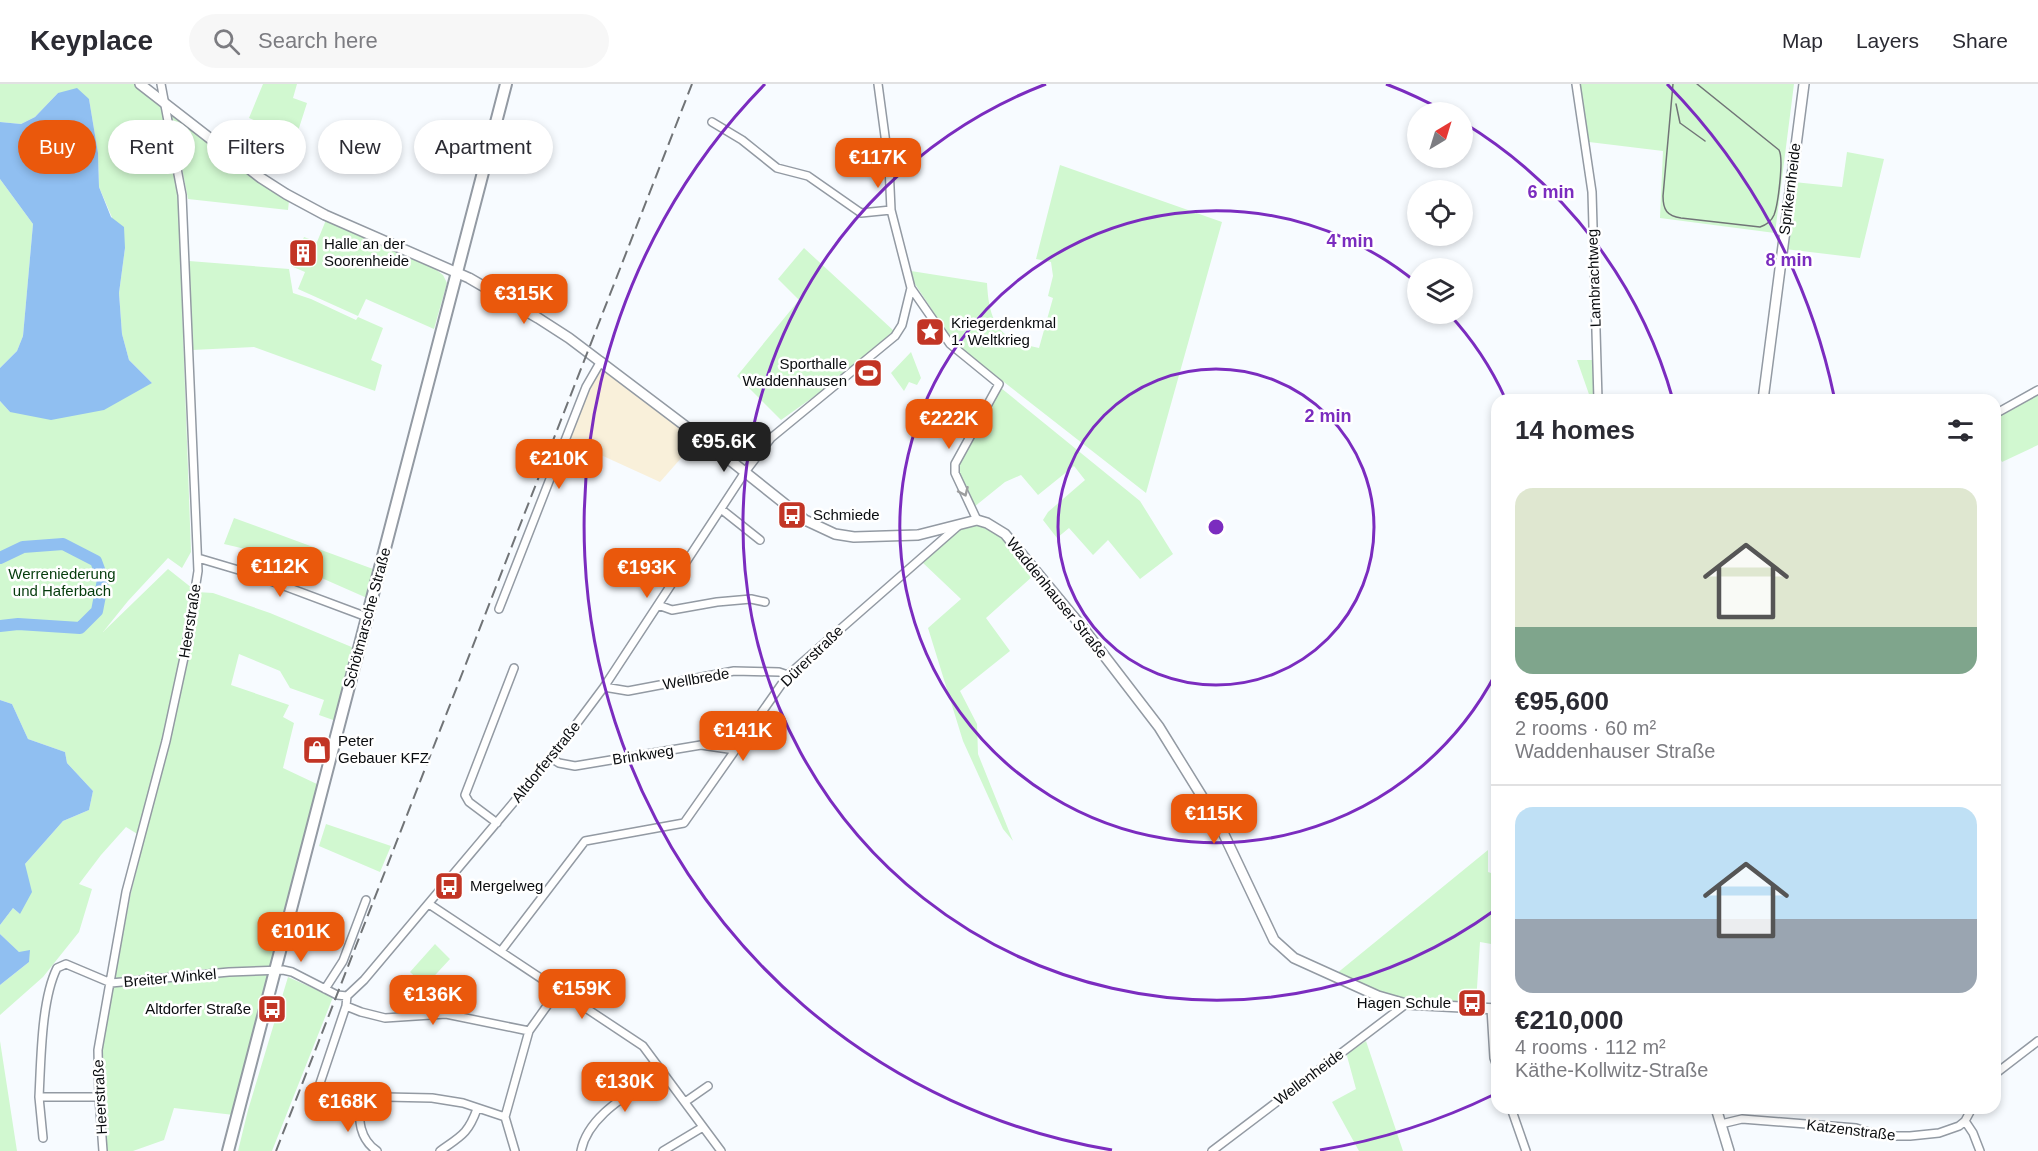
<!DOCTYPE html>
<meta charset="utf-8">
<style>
:root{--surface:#fff;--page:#f7f7f7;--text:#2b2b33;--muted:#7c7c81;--line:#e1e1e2;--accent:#ea580c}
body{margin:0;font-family:Arial,sans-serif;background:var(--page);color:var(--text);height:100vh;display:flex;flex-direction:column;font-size:22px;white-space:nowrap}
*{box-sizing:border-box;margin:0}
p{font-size:20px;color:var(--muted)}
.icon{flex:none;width:33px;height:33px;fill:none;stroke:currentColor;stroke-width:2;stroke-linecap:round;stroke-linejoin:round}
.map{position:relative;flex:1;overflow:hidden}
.sheet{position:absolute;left:1491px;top:310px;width:510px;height:720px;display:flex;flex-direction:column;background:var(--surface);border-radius:18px;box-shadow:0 3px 9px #0003}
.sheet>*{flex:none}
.top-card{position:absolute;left:18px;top:36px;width:570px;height:54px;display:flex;gap:12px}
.needle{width:39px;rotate:38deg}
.controls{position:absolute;left:1407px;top:18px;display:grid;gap:12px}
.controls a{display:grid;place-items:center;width:66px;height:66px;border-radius:50%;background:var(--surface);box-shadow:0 3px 9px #0003;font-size:30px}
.price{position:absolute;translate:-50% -51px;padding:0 14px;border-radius:12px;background:var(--accent);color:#fff;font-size:20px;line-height:39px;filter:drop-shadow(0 2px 3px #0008)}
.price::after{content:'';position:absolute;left:50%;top:36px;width:18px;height:14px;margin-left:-9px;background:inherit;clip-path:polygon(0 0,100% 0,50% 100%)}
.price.current{background:#222;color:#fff}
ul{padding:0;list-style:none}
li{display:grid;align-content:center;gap:12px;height:318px;padding:0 24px}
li+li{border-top:2px solid var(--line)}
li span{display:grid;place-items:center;height:186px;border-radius:18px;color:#555}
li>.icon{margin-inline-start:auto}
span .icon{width:108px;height:108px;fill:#fffc;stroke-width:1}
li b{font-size:26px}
h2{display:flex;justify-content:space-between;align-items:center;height:72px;padding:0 24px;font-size:26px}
.tag{padding:0 21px;border-radius:27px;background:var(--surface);box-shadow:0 3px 9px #0003;font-size:21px;line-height:54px}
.tag.current{background:var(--accent);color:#fff}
header{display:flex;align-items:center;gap:36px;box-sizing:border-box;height:84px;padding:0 30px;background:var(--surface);border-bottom:2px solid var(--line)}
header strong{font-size:28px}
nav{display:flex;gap:33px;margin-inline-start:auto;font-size:21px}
.search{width:420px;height:54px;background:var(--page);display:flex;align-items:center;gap:15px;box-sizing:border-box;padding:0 21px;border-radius:33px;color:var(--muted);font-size:22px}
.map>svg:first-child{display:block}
</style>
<header>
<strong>Keyplace</strong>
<div class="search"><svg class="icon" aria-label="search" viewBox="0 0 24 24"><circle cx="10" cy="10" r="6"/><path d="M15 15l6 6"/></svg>Search here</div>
<nav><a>Map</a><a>Layers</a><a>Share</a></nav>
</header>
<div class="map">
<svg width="2038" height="1067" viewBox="0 0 2038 1067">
<rect width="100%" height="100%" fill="#f7fbff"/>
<path fill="#f9f0da" d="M600 280 697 356 660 398 568 356Z"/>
<path fill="#d1f8d0" d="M0 0H134L161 20 178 112 191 468 182 484 168 474 128 517 103 548 168 485 197 508 213 509 270 529 354 564 336 637 319 631 324 616 290 604 280 587 239 570 231 601 289 621 283 633 294 639 283 684 319 701 234 1031 174 1024 164 1056 133 1067H106L101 968 130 813 164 674 139 751 126 743 101 771 79 800 92 805 79 848 43 893 0 931V901L29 878 0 850V841L13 824 20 830 25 780 63 737 89 726 93 707 67 679 65 668 28 655 12 620 0 616V317L10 328 152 299 129 276 122 250 119 209 125 164 99 103 98 69 89 15 58 9 35 33 21 40 0 38Z
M263 0H297L293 14 307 19 291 69 282 66 286 50 249 34Z
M1580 0H1794L1775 149 1660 134 1663 67 1589 58Z
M171 28 258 96 289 117 288 126 188 115Z
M1847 68 1884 75 1860 174 1785 165 1794 98 1842 103Z
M1060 81 1222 138 1146 409 954 259 913 197 911 187 987 199C989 239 999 256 1039 264L1053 214 1048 212 1053 192 1051 178 1036 175Z
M0 95 33 140 23 252 17 267 0 284Z
M326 136 430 181 443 191 447 199 434 245 366 215 358 232 298 205 305 188 291 182 304 153 317 158Z
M804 164 894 247 819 309 781 336 737 292 799 216 778 195Z
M189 177 289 185 293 209 311 215 356 236 358 233 383 244 371 276 382 281 375 307 254 263 192 266Z
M911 268 921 294 917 301 909 298 904 307 891 289Z
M1577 276H1593L1595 316H1591Z
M1001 304 1140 417 1173 470 1140 495 1108 456 1093 471 1069 444 1057 454 1043 436 1048 428 1085 396 1074 382 1038 411 1021 391 1005 398 974 423 958 389V380Z
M2038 309V361L2002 378 1995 365V333Z
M234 434 373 485 367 514 267 470 224 460Z
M976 439C1002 444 1018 471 1034 491L986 534 1010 567 960 607 977 640 978 670 1013 757 1003 745 963 657 928 544 961 515 922 478 960 445Z
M326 740 391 762 380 788 319 762Z
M1488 766V788L1497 791V861L1480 858 1476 919 1415 916 1378 908 1336 890Z
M435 860 450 875 425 902 410 888Z
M288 893 333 913 272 1067H238L248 1026Z
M0 957 17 1067H0Z
M1366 957 1403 1067H1359L1332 1018 1356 1005 1347 972 1348 969Z"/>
<path fill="#90bff1" d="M77 4 89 15 98 69 99 103 111 133 124 143 125 164 119 209 122 250 129 276 152 299 104 326 51 336 10 328 0 317V284L17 267 23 252 33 140 0 95V38L21 40 35 33 58 9Z
M0 616 12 620 28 655 65 668 67 679 93 707 89 726 63 737 25 780 32 808 20 830 13 824 0 841Z
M0 850 19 868 30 866 29 878 0 901Z"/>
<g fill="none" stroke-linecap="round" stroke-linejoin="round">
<path stroke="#90bff1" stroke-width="12" d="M0 474 23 463 63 460 96 477 103 496 97 527 80 544 18 540 0 542"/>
<g stroke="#939aa3" stroke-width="10">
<path id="minor" d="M1576 0 1592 108 1598 316
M712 38 742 56 777 84 808 92 861 129 891 126
M911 204 950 260 999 300 955 380V389L977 436
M1995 330 2038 306
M721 425 760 456
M198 474 252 490 367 533
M658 521 672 526 717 518 751 515 765 518
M499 525 586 303 601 277
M604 603 628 607 734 587 779 588 788 591
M551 674 559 679 575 682 701 661 735 666
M497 739 469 718 465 711 514 584
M1496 739H1497
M429 820 643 962 721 1067
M501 867 585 757 684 739 788 591 958 442
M325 905 343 877 366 816
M346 922 361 928 385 934 446 930 529 947
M1491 924 1494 974 1497 982
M1995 990 2038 957
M317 1005 338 1012 432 1014 463 1019 505 1033
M39 1013 43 1054
M99 1013H39C41 977 41 916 57 884L66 880 111 899 229 888 283 886 292 888 337 911 347 912
M315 1014 346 922 347 912 364 896 551 674 604 603 745 388 771 354 895 252 902 241 911 204 891 126 889 82 878 0
M359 1014C359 1034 358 1054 377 1067
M685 1018 708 1002
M1511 1024 1526 1067
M1965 1037 1973 1049 1980 1067
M1721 1040 1742 1035 1856 1044 1881 1052H1910L1939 1049 1959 1042 1965 1037 1972 1024
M103 1067 99 1013 98 966 126 808 166 657 185 569 198 487 182 111 161 0
M440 1067C461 1052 468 1050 477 1025
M515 1067 505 1033 529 947 559 905
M581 1067C588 1030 633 1008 662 987
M663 1067 703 1043
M1212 1067 1406 920"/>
</g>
<g stroke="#939aa3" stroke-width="12">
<path id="secondary" d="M140 0 261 94 286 110 325 131 469 194 538 234 569 254 721 369 805 436 835 450 854 453 918 451 977 436 987 439 1005 450 1083 544 1159 643 1219 740 1274 856 1294 874 1378 912 1406 920 1497 925
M1763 316 1804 0
M1716 1024 1729 1067"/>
</g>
<g stroke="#939aa3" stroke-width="14">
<path id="primary" d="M228 1067 506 0"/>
</g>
<use href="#minor" stroke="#fff" stroke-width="7"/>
<use href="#secondary" stroke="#fff" stroke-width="9"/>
<use href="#primary" stroke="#fff" stroke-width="10"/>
<path stroke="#717477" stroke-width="1.5" d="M1673 0 1663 112C1663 126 1667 132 1681 134L1760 143C1766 141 1771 138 1774 131 1778 121 1784 75 1779 66L1697 0
M1676 20 1680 39 1705 57"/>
<path stroke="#717477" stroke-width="2" stroke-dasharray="12 6" stroke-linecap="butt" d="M276 1067 692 0"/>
</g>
<defs><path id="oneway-chevron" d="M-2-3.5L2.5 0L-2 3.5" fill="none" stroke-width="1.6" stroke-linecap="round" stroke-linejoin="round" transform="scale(1.5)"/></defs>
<use stroke="#9d9e9f" href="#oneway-chevron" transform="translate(964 408) rotate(66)"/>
<g fill="none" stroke="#7b2cbf" stroke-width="3">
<circle cx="1216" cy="443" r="158"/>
<path d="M1496 589A316 316 0 1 1 1417 199M1449 230A316 316 0 0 1 1505 314"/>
<path d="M1495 826A474 474 0 1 1 1046 0M1386 0A474 474 0 0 1 1446 28M1464 39A474 474 0 0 1 1673 316"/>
<path d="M1493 1011A632 632 0 0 1 1320 1066M1112 1066A632 632 0 0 1 765 0M1667 0A632 632 0 0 1 1834 312"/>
</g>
<defs>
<g id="building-square" transform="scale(1.5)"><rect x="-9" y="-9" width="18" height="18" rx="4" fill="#c23525" stroke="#fff"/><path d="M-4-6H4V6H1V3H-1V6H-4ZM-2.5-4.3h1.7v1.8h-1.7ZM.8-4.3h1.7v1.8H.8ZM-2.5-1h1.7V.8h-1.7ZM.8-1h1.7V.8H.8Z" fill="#fff"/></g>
<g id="sight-square" transform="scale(1.5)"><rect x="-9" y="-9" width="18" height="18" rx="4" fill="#c23525" stroke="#fff"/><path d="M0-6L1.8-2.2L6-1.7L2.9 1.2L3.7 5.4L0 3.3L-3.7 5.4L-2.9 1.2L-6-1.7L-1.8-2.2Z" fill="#fff"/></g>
<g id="stadium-square" transform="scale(1.5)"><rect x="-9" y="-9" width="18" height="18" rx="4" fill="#c23525" stroke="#fff"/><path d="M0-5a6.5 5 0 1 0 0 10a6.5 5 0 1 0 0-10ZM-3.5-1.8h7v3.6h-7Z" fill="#fff"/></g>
<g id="bus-square" transform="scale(1.5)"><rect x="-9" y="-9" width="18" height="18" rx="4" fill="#c23525" stroke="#fff"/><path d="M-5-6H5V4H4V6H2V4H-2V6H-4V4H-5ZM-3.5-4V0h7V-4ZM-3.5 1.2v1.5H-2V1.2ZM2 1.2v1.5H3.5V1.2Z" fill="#fff"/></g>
<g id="shop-square" transform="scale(1.5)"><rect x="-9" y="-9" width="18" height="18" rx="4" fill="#c23525" stroke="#fff"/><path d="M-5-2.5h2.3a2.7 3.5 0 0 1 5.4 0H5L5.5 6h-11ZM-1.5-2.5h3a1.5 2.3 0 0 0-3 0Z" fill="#fff"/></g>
</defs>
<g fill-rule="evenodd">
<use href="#building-square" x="303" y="169"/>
<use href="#sight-square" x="930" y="248"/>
<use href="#stadium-square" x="868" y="289"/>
<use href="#bus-square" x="792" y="431"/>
<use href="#shop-square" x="317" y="666"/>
<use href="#bus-square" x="449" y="802"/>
<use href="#bus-square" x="1472" y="919"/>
<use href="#bus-square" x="272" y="925"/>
</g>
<g text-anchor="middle" stroke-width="5" stroke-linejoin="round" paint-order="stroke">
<g font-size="15" fill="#0a0c0f" stroke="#fff">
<text transform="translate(1790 105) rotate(-83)" y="5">Sprikernheide</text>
<text transform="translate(1594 194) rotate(-92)" y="5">Lambrachtweg</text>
<text transform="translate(1057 514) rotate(51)" y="5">Waddenhauser Straße</text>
<text transform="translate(367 534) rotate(-75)" y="5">Schötmarsche Straße</text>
<text transform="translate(190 537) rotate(-81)" y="5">Heerstraße</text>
<text transform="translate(812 572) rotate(-44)" y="5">Dürerstraße</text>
<text transform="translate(696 595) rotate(-10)" y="5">Wellbrede</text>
<text transform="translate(643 671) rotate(-9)" y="5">Brinkweg</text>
<text transform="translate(546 678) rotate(-51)" y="5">Altdorferstraße</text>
<text transform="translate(170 894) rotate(-5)" y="5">Breiter Winkel</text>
<text transform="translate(1309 993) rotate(-37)" y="5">Wellenheide</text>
<text transform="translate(100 1013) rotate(-93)" y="5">Heerstraße</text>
<text transform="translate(1851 1046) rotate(7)" y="5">Katzenstraße</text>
</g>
<g font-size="15" fill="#0a0c0f" stroke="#fff" text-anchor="start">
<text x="324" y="165">Halle an der<tspan x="324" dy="17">Soorenheide</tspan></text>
<text x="951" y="244">Kriegerdenkmal<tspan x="951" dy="17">1. Weltkrieg</tspan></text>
<text x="847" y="285" text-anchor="end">Sporthalle<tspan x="847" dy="17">Waddenhausen</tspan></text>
<text x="813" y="436">Schmiede</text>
<text x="338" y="662">Peter<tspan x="338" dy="17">Gebauer KFZ</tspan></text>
<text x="470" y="807">Mergelweg</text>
<text x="1451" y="924" text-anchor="end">Hagen Schule</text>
<text x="251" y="930" text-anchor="end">Altdorfer Straße</text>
</g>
<g font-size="15" fill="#053c0c" stroke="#fff">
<text x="62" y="495">Werreniederung<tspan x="62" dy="17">und Haferbach</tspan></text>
</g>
</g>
<circle cx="1216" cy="443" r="9" fill="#7b2cbf" stroke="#fff" stroke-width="3"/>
<g font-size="18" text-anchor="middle" font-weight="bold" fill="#7b2cbf" stroke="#fff" stroke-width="5" stroke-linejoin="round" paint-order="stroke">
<text x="1551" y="114">6 min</text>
<text x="1350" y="163">4 min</text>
<text x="1789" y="182">8 min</text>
<text x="1328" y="338">2 min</text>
</g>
</svg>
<div class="controls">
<a><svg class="needle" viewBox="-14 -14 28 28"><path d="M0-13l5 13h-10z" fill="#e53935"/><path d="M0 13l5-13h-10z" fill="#7c7c81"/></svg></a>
<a><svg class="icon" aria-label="locate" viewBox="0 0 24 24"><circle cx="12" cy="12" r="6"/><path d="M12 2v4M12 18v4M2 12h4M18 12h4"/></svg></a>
<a><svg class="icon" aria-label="layers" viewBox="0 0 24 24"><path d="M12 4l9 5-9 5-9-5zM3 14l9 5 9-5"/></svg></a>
</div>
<b class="price" style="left:878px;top:105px">€117K</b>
<b class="price" style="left:524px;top:241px">€315K</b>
<b class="price" style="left:949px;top:366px">€222K</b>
<b class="price current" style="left:724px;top:389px">€95.6K</b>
<b class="price" style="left:559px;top:406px">€210K</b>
<b class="price" style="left:280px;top:514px">€112K</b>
<b class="price" style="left:647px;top:515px">€193K</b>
<b class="price" style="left:743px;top:678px">€141K</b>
<b class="price" style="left:1214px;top:761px">€115K</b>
<b class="price" style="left:301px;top:879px">€101K</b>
<b class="price" style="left:582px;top:936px">€159K</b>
<b class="price" style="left:433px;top:942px">€136K</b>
<b class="price" style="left:625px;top:1029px">€130K</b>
<b class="price" style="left:348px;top:1049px">€168K</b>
<div class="top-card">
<a class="tag current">Buy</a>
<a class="tag">Rent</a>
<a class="tag">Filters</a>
<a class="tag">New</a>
<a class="tag">Apartment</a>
</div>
<section class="sheet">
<h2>14 homes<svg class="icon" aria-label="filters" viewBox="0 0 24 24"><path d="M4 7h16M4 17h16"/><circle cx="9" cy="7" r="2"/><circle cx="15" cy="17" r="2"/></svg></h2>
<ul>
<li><span style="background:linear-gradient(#dfe7d0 75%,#7fa58c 0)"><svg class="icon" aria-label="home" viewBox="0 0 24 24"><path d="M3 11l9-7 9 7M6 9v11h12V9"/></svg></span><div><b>€95,600</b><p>2 rooms · 60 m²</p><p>Waddenhauser Straße</p></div></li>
<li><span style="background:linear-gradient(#bfe0f5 60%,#9aa5b1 0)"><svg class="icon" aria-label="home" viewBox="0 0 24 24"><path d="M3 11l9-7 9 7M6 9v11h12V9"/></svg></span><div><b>€210,000</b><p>4 rooms · 112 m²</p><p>Käthe-Kollwitz-Straße</p></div></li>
</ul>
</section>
</div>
